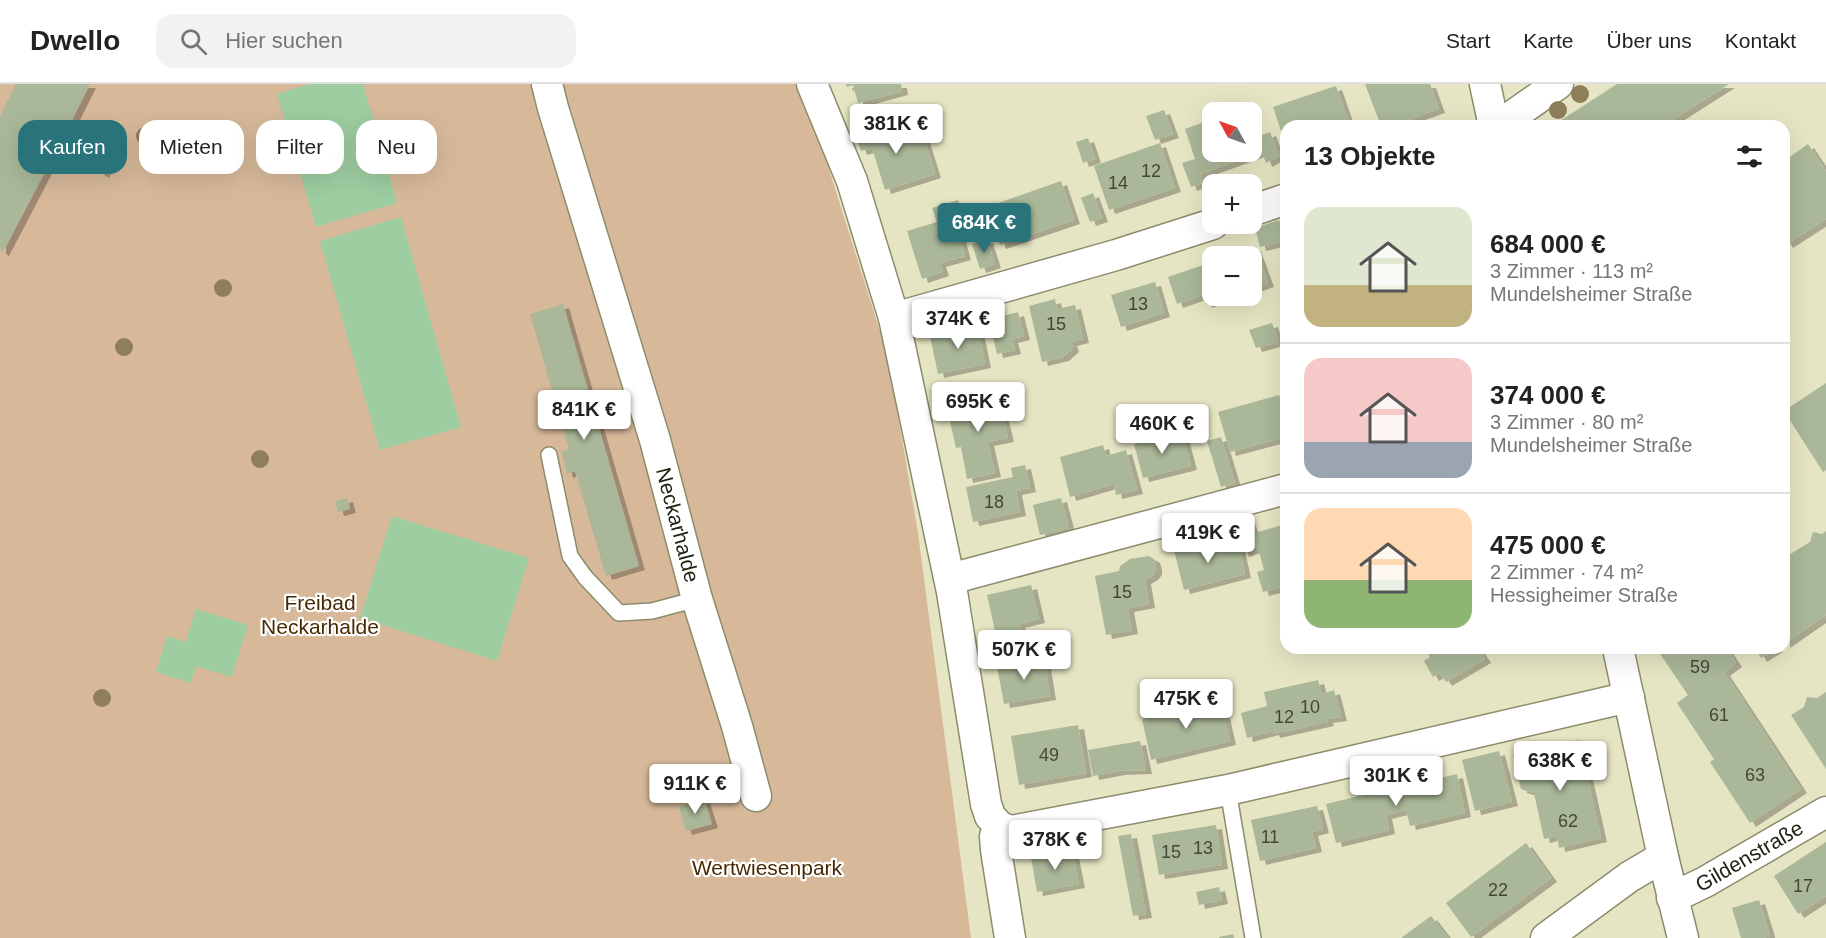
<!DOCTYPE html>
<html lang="de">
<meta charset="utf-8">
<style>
:root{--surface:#fff;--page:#f2f2f2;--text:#222;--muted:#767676;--line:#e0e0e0;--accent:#29737a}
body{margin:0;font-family:Helvetica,sans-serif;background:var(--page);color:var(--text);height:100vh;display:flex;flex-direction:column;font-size:22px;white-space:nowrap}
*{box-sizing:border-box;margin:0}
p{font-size:20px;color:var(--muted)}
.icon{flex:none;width:33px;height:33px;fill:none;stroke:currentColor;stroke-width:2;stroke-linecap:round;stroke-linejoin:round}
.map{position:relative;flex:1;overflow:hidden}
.details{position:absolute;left:1280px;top:36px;width:510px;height:534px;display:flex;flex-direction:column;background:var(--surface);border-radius:18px;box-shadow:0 6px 24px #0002}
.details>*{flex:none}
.top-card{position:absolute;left:18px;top:36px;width:570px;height:54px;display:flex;gap:12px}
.needle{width:39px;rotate:310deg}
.tools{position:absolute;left:1202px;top:18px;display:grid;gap:12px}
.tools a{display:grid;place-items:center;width:60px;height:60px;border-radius:12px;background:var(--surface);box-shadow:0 6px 24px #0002;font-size:30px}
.price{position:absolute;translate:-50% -51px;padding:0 14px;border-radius:6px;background:#fff;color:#222;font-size:20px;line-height:39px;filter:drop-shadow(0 2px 3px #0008)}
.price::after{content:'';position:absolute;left:50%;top:36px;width:18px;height:14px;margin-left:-9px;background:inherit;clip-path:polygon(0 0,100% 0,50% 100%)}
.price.selected{background:var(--accent);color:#fff}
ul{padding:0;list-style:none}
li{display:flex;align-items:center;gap:18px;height:150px;padding:0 24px}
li+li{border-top:2px solid var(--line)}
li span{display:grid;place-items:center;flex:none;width:168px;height:120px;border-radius:18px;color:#555}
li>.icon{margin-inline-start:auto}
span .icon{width:72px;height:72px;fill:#fffc;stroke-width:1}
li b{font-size:26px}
h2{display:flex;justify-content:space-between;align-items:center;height:72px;padding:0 24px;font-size:26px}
.chip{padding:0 21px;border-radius:18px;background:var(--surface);box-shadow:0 6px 24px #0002;font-size:21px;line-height:54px}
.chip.selected{background:var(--accent);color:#fff}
header{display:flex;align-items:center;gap:36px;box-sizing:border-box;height:84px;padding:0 30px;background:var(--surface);border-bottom:2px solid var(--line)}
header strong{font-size:28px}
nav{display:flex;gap:33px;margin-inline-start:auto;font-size:21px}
.search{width:420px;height:54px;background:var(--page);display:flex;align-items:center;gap:15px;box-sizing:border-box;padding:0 21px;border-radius:18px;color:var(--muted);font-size:22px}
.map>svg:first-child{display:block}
</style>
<header>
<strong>Dwello</strong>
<div class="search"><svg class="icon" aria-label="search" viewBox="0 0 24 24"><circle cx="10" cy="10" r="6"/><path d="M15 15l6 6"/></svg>Hier suchen</div>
<nav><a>Start</a><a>Karte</a><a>Über uns</a><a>Kontakt</a></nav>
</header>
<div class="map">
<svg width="1826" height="854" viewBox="0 0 1826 854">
<defs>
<filter id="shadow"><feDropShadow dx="6" dy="4" stdDeviation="0" flood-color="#0004"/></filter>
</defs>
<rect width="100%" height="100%" fill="#e6e5c3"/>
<path fill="#d7b99a" d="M0 0H796L818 50 888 273 918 449 971 854H0Z"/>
<path fill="#9ecda1" d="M309 0H363L397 119 316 143 277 10Z
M401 133 461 343 380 366 320 157Z
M392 432 529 474 497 577 360 534Z
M196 525 248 541 232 593 196 582 191 599 156 588 167 552 186 558Z"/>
<path fill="#aab798" filter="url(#shadow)" d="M16 0H90L67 46 114 70 103 90 59 61 3 168 0 166V32Z
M846 0H901L902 7 858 19 853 1 847 3Z
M1365 0H1430L1439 25 1391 42H1381Z
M1617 0H1729L1663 42H1552Z
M1336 2 1350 42H1286L1285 59 1273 23Z
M1246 23 1248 28H1232Z
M1164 26 1173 50 1155 56 1146 32Z
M878 35 886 59 922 48 935 90 885 106 872 64 861 67 853 43Z
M1212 35V68H1251V39L1256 53 1270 48 1279 72 1266 79 1262 68 1200 90 1203 99 1191 103 1182 79 1195 75 1185 45Z
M1088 54 1095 75 1083 79 1076 58Z
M1160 59 1175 104 1109 126 1094 82Z
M1808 60 1826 87V135L1787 160 1784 155V77Z
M1061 97 1074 136 1000 161 987 123Z
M1093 109 1102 134 1090 138 1081 114Z
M958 116 963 129 954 132 965 172 940 179 943 188 922 195 907 147 937 138 932 124Z
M1279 136 1286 157 1260 163 1255 144Z
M987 155 995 180 980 185 972 160Z
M1255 163 1268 199 1251 205V172H1229Z
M1212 178V212H1230L1206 220 1203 211 1177 220 1168 193Z
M1155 198 1164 229 1121 243 1111 211Z
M1055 215 1057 225 1075 221 1083 255 1071 258 1073 264 1063 273 1042 278 1029 222Z
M563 220 639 482 606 492 575 387 567 390 561 367 569 365 530 230Z
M1018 228 1024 252 1012 255 1015 266 997 270 991 244 1005 240 1003 232Z
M1272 239 1278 258 1256 264 1249 246Z
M977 241 985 280 938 290 930 252Z
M1826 299V386L1823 388 1784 327Z
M1279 311 1286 333V353L1230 368 1218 328Z
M998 312 1008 354 988 358 995 389 967 395 961 363 956 364 947 324Z
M1182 348 1191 382 1143 394 1134 360Z
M1221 353 1235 399 1221 403 1207 357Z
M1103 361 1106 372 1126 366 1137 406 1116 411 1114 400 1070 413 1060 373Z
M1025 381 1030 404 1016 407 1020 428 973 438 966 403 1013 393 1011 384Z
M347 414 350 425 338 428 335 417Z
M1061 414 1069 444 1040 451 1033 421Z
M1249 436 1254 449 1286 440V500L1278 504 1263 508 1257 488 1264 486 1258 464 1243 469 1235 440Z
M1826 447V531L1784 560V474L1810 458 1813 448 1822 450Z
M1218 455 1222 467 1239 463 1245 490 1184 506 1174 466Z
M1149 472 1154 475 1156 482V487L1152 492 1145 496 1149 520 1128 524 1132 546 1106 551 1095 492 1119 487 1120 482 1130 475Z
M1031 501 1039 535 1019 540 1024 559 999 565 987 511Z
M1424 564H1478L1485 575 1446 598 1440 589 1433 593 1424 577 1430 573Z
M1656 564H1726L1736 579 1724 588 1801 705 1750 739 1710 678 1714 675 1677 619 1688 611Z
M1755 564H1777L1761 574Z
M1044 574 1050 612 1004 620 997 583Z
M1318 596 1322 610 1334 606 1341 633 1327 635 1328 638 1274 650 1273 647 1247 654 1241 629 1267 622 1264 608Z
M1826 608V685L1791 631 1804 623 1807 613 1817 614Z
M1221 617 1230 657 1151 676 1142 635Z
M1078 641 1086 689 1019 701 1011 652Z
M1579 656 1601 754 1559 764 1557 752 1544 755 1534 709 1521 705 1513 671Z
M1140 657 1146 686 1119 687 1093 692 1088 666Z
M1499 667 1512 718 1475 727 1462 676Z
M1457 690 1465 729 1410 742 1406 726 1386 731 1389 746 1336 759 1326 720 1380 707 1379 703 1399 699 1401 703Z
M704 715 712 740 686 747 679 723Z
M1317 722 1323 745 1312 748 1316 764 1260 777 1251 736Z
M1216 741 1222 781 1159 791 1152 751Z
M1131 750 1146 830 1133 832 1118 752Z
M1826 758V812L1798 830 1774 792Z
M1526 759 1551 794 1471 853 1446 819Z
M1072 765 1079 800 1037 808 1031 773Z
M1219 803 1222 816 1199 821 1196 808Z
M1759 816 1770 852 1762 854H1741L1732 824Z
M1431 832 1448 854H1401Z
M1233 850 1234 854H1219V853Z"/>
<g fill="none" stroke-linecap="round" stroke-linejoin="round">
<g stroke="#8c8c6c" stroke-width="18">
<path id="service" d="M549 371 570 472 585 493 619 529 652 527 697 515
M1228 706 1253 854"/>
</g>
<g stroke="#8c8c6c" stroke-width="33">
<g id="minor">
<path id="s1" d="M547 0 553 24 655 356 697 515 737 642 756 712"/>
<path d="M812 0 852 97 894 234 952 508 986 720 990 732 1000 743 995 752 996 766 1010 854"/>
<path d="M1485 0 1494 42"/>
<path d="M1498 42 1558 0"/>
<path d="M1251 127 1286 115"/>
<path d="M894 234 1116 171 1213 140"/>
<path d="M950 495 1286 405"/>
<path d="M1618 564 1663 773 1683 854"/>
<path d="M1000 743 1011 747 1228 706 1629 613"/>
<path id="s2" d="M1672 814 1705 798 1826 728"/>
<path d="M1546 854 1629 793 1663 773"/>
</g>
</g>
<use href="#service" stroke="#fff" stroke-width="15"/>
<use href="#minor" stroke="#fff" stroke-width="30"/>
</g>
<g fill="#8f7e5a">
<circle cx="1580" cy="10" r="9"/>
<circle cx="1558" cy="26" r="9"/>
<circle cx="145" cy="52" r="9"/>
<circle cx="223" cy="204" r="9"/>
<circle cx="124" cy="263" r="9"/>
<circle cx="260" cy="375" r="9"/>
<circle cx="102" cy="614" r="9"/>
</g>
<g text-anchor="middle" stroke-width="4.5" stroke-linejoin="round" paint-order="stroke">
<g font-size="18" fill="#444736">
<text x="1151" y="93">12</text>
<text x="1118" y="105">14</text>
<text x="1138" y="226">13</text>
<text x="1056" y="246">15</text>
<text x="994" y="424">18</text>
<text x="1122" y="514">15</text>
<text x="1700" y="589">59</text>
<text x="1310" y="629">10</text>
<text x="1719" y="637">61</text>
<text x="1284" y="639">12</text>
<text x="1049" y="677">49</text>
<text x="1755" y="697">63</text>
<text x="1568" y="743">62</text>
<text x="1270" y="759">11</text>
<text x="1203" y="770">13</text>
<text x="1171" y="774">15</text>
<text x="1803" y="808">17</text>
<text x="1498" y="812">22</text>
</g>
<g font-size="21" fill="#222215" stroke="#fff">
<text dy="7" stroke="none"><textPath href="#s1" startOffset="460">Neckarhalde</textPath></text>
<text dy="7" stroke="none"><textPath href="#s2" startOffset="88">Gildenstraße</textPath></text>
</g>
<g font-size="21" fill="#472a04" stroke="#fff">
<text x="320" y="526">Freibad<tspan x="320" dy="24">Neckarhalde</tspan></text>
<text x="767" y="791">Wertwiesenpark</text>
</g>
</g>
</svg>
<div class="tools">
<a><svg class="needle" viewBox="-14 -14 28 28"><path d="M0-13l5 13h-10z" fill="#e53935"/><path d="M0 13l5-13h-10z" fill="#767676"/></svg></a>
<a>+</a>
<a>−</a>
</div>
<b class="price" style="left:896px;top:71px">381K €</b>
<b class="price selected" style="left:984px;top:170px">684K €</b>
<b class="price" style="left:958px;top:266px">374K €</b>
<b class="price" style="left:978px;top:349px">695K €</b>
<b class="price" style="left:584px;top:357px">841K €</b>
<b class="price" style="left:1162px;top:371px">460K €</b>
<b class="price" style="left:1208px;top:480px">419K €</b>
<b class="price" style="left:1024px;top:597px">507K €</b>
<b class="price" style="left:1186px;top:646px">475K €</b>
<b class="price" style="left:1560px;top:708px">638K €</b>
<b class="price" style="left:1396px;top:723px">301K €</b>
<b class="price" style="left:695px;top:731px">911K €</b>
<b class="price" style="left:1055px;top:787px">378K €</b>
<div class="top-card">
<a class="chip selected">Kaufen</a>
<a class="chip">Mieten</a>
<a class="chip">Filter</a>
<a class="chip">Neu</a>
</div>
<section class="details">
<h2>13 Objekte<svg class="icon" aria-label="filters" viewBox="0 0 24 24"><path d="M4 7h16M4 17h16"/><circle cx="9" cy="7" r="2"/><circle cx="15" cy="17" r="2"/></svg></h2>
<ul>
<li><span style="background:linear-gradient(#dfe7d0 65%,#c2b280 0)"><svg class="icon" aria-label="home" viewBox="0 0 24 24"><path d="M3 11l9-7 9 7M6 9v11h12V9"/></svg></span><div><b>684 000 €</b><p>3 Zimmer · 113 m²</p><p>Mundelsheimer Straße</p></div></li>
<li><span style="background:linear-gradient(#f6c9c9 70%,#9aa5b1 0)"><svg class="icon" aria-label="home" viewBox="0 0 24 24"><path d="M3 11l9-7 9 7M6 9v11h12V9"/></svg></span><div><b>374 000 €</b><p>3 Zimmer · 80 m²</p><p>Mundelsheimer Straße</p></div></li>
<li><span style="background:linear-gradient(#ffd9b3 60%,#8fb573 0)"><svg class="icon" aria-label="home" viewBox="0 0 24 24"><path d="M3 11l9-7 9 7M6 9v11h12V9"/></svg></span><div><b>475 000 €</b><p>2 Zimmer · 74 m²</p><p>Hessigheimer Straße</p></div></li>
</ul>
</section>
</div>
